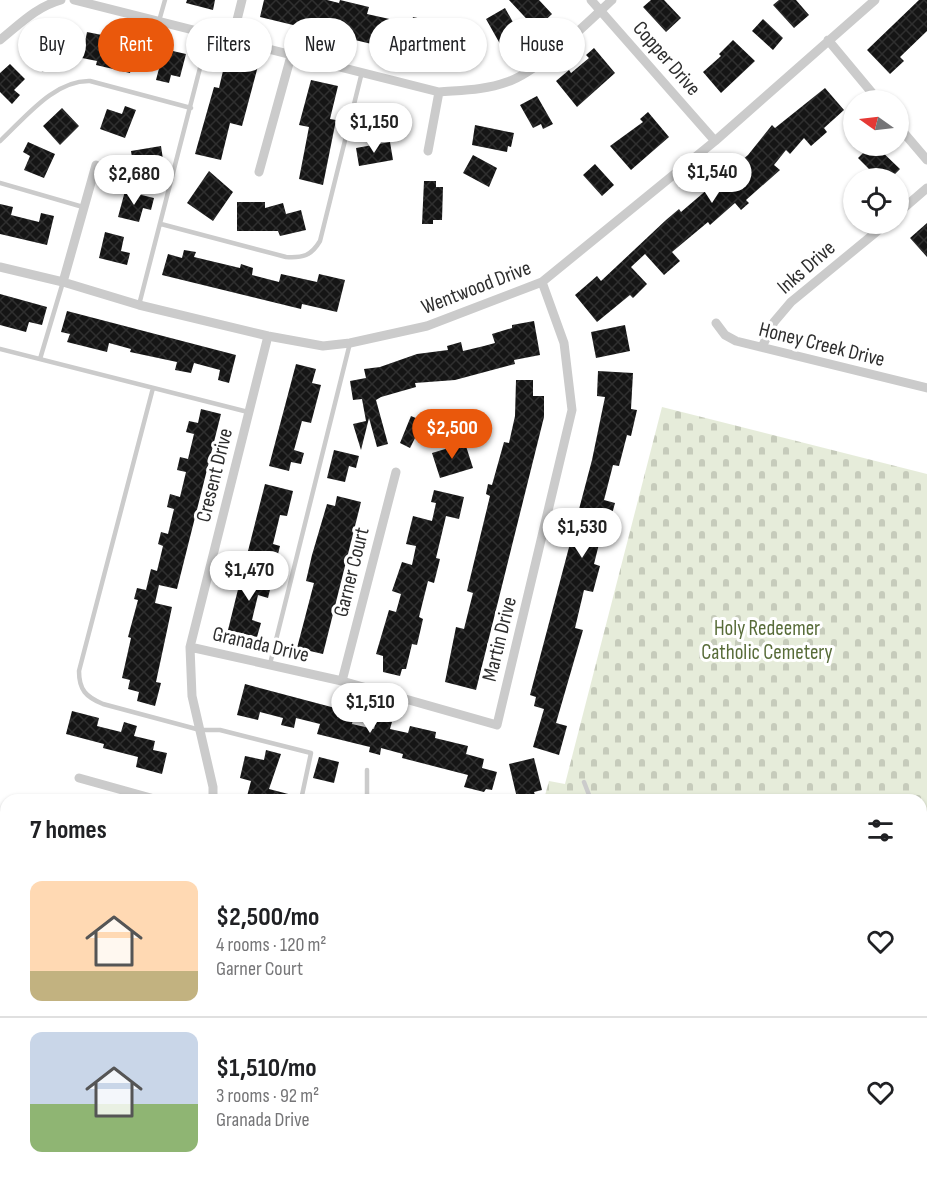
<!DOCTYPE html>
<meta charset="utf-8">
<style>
:root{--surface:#fff;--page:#f2f2f2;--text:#202124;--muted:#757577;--line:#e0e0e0;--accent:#ea580c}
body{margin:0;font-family:"Sofia Sans Condensed",sans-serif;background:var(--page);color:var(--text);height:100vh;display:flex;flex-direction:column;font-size:22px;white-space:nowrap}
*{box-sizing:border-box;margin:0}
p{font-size:20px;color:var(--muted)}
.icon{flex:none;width:33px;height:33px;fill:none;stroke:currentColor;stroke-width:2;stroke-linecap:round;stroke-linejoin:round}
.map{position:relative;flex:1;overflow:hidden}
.details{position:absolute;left:0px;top:794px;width:927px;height:386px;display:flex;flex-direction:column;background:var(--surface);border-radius:18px 18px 0 0;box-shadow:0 2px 4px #0004}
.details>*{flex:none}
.top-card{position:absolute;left:18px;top:18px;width:600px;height:54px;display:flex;gap:12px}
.needle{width:39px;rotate:284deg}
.buttons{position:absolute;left:843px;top:90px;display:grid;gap:12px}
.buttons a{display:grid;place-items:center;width:66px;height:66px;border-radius:50%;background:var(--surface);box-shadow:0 2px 4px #0004;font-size:30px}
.price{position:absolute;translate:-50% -51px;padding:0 14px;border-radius:21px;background:#fff;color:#222;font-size:20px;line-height:39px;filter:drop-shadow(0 2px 3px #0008)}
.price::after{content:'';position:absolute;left:50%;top:36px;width:18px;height:14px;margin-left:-9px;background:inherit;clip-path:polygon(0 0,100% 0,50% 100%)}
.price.selected{background:var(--accent);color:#fff}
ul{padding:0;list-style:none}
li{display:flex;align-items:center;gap:18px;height:150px;padding:0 30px}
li+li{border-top:2px solid var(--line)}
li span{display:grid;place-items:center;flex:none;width:168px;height:120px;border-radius:12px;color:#555}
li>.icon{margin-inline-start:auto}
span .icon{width:72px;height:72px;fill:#fffc;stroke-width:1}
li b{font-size:26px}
h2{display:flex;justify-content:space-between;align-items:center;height:72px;padding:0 30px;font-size:26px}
.chip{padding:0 21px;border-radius:27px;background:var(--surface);box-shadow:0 2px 4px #0004;font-size:21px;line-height:54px}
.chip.selected{background:var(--accent);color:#fff}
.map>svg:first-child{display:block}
</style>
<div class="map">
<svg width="927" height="1178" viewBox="0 0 927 1178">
<defs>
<pattern id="cemetery-stones" width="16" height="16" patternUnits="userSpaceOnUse" patternTransform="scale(1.5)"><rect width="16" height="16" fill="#e6ecda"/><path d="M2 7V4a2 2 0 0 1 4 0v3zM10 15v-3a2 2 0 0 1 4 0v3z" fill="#c6cbbb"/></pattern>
<pattern id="building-cross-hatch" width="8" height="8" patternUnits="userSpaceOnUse" patternTransform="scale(1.5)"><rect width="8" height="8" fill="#151515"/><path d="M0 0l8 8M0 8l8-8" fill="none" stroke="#2f2f2f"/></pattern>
</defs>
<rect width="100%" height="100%" fill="#fff"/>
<path fill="url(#cemetery-stones)" d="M662 407 927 474V1178H440L441 1173H921V800L544 799 549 781 565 784Z"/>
<path fill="url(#building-cross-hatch)" d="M187 0H215L213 10 186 3Z
M264 0H327L339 3 340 0 369 7 367 14 394 20 388 48 260 17Z
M509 0H539L552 14 536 29Z
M651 0H664L681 18 666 32 643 7Z
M779 0H796L809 15 794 28 773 5Z
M919 0H927V31L900 57 904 61 890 74 867 50Z
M505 8 523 40 504 51 486 19Z
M413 17 435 22 426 59 404 54Z
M763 19 783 38 773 50 752 31Z
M470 28 472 62 455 63 452 32Z
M87 32 147 44 141 67 132 65 130 73 96 65 97 61 82 58Z
M62 36 68 67 42 72 35 42Z
M733 40 755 61 721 93 703 72 721 56 719 54Z
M594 48 615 73 577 107 556 81 569 70 571 73 589 58 586 55Z
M164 49 186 54 180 77 171 75 169 83 156 80Z
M226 58 258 66 242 126 230 123 221 160 195 154 214 87 219 88Z
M10 64 25 79 14 90 20 95 12 104 0 92V73Z
M311 80 338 86 330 119 336 120 323 185 299 179 309 127 299 125Z
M825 88 844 110 824 128 827 132 811 146 804 138 790 154 786 150 774 165 780 170 746 200 749 203 741 210 735 203 710 225 708 222 672 252 680 261 664 275 645 254 631 267 647 284 633 298 630 295 597 322 575 295 597 276 601 281 666 220 679 209 681 212 716 182 713 178 722 170 726 174 748 155 772 125 775 128Z
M537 96 553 124 543 129 541 124 533 128 520 105Z
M125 106 136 110 125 138 100 129 107 109 122 114Z
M62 108 79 126 60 145 43 126Z
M368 110 396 116 392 132 365 126Z
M648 112 669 137 631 170 610 146 643 122 640 119Z
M475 125 514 133 511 147 508 146 507 152 472 145Z
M28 142 55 154 44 178 24 170 30 156 23 152Z
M390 142 393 160 359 166 356 148Z
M161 146 165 173 135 177 131 151Z
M870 146H876L900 169 891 178H878L858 158Z
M473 155 497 168 489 187 463 173Z
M595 164 614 185 602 196 583 175Z
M209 171 233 192 213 221 187 203Z
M424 181H436V187H443L442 220H433V224H422Z
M125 191 154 198 151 210 143 208 139 222 118 217Z
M237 202H265V208L283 203 286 214 301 210 306 230 280 236 278 231H237Z
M0 204 13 207 11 215 39 222 41 213 54 216 47 245 0 234Z
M927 223V257L910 238Z
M105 232 124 237 121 251 130 253 127 265 99 258Z
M184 250 196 252 194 257 240 268 241 264 253 268 252 275 279 282 281 274 317 282 319 274 345 280 337 312 302 304 301 309 162 275 168 254 182 258Z
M0 294 47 307 42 325 29 322 26 332 0 325Z
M67 311 236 355 229 383 218 380 220 370 194 363 191 373 175 370 177 362 130 352 131 349 109 343 107 352 67 342 70 334 61 332Z
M534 321 540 355 514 360 515 364 455 380 415 383 416 387 381 397 376 400 388 444 377 447 369 418 361 450 353 424 366 421 362 399 353 400 350 381 366 378 364 369 380 367 417 354 448 350 447 346 461 342 463 351 484 346 495 343 492 334 512 328V325Z
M625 325 630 351 596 358 591 332Z
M296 364 316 369 312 383 321 385 311 423 302 421 294 450 304 453 301 464 291 462 289 471 269 466Z
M598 371 633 373 631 409 637 410 631 436 627 435 619 466 613 465 604 500 615 503 608 529 603 528 594 564 600 566 593 592 584 590 575 628 583 630 556 723 567 726 559 755 533 747 544 709 534 706 536 697 530 695 592 460 605 397 597 396Z
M516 380H533V396H544V417L476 690 445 682 456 627 464 629 473 593 467 591 490 496 486 494 488 484 492 485 504 442 509 443 515 416Z
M201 409 221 414 177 589 159 585 155 603 172 607 156 682 161 683 155 706 137 701 139 692 128 689 130 680 122 678 131 638 128 637 138 600 134 599 137 588 146 590 151 569 157 571 163 546 158 544 161 532 168 534 174 509 167 507 170 494 180 497 186 472 177 470 180 457 188 459 194 434 186 432 189 421 198 423Z
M411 416 437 427 430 444 415 438 410 448 400 443Z
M465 443 473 468 440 478 432 453Z
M334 450 359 456 356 468 349 466 345 482 327 478Z
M265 484 293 491 287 516 280 515 273 544 280 546 277 558 248 551Z
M434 490 464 497 459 519 446 516 436 558 440 559 434 583 428 581 419 617 423 619 417 645 412 644 406 669H402L400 676 383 672V656L376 654 389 610 396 612 401 594 392 591 402 562 412 565 416 546 406 544 413 516 432 521 436 503 431 502Z
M337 496 361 502 323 654 297 648 314 583 306 581 312 555 327 504 335 506Z
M243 569 273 577 268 598 258 595 252 620 261 623 257 637 228 630Z
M245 684 354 713 352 724 374 729 377 718 392 722 390 729 408 733 410 726 436 732 435 738 468 746 466 754 484 759 482 768 497 772 492 790 486 789 484 792 464 787 468 775 402 758 403 754 381 748 380 755 369 752 370 747 317 734 320 724 296 718 294 728 281 725 283 718 260 712 258 720 237 715Z
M72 711 99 718 97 726 121 732 124 722 137 726 134 736 155 741 153 750 167 753 162 774 136 767 138 757 103 748 104 744 66 734Z
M266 750 281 754 269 789 296 796V800H246L251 781 240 778 245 756 264 760Z
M319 757 339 762 334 783 313 778Z
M534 758 542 790 534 792 536 798H517L509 764Z"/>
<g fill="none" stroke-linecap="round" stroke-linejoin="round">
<path stroke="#cbcbcb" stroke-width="4.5" d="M159 21 165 0
M0 141C25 118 54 80 90 81L191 108
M0 183 83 207
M161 224 286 257C303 258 311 256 320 241L362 72
M139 305 209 33
M0 349 248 412
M40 359 63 282
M153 388 79 671C79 690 86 697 103 704L200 730H220L311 753 301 800
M270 664 350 343
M367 770V800
M584 782 591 800
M184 1173H193
M0 1177 6 1159
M305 1178 306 1173"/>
<path stroke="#cbcbcb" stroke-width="9" d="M74 0 439 92C463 90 485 90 507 82 538 72 587 23 612 0
M591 0 715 141
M0 40C20 24 36 7 61 0
M232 40 242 0
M828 40 878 100
M898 126 927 160
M428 151 439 92
M259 172 291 56
M898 213 927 188
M0 267 63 282 139 305 268 336 323 346 350 343 427 326 542 282 715 141 875 0
M63 282 96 165
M716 323 725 335 736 341 927 388
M762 347 774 322 791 302 886 224
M190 647 342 681 497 725 572 410 564 343 542 282
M342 681 396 472
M79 778 158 800
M213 800V787L192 696 190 647 268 336
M921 986 927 988
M0 1138 6 1143
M921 1144 927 1120
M101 1173 118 1178
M550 1178 552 1173
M735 1178 736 1173
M912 1178 914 1173"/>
</g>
<g text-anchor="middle" stroke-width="6" stroke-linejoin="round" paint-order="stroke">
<g font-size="21" fill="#2e2e2e" stroke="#fff">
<text transform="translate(667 58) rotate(49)" y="7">Copper Drive</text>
<text transform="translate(806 267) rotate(-41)" y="7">Inks Drive</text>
<text transform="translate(476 287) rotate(-21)" y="7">Wentwood Drive</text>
<text transform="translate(822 344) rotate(14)" y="7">Honey Creek Drive</text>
<text transform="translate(214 475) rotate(-76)" y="7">Cresent Drive</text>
<text transform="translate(351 572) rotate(-76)" y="7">Garner Court</text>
<text transform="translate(499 639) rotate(-76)" y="7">Martin Drive</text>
<text transform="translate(261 644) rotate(13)" y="7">Granada Drive</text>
</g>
<g font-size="21" fill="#586c39" stroke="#fff">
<text x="767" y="635">Holy Redeemer<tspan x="767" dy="24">Catholic Cemetery</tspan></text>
</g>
</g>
</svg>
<div class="buttons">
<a><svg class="needle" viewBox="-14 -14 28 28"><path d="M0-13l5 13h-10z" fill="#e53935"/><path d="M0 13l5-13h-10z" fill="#757577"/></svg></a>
<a><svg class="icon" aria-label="locate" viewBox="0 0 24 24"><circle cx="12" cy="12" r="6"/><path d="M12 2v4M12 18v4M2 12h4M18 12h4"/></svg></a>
</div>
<b class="price" style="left:374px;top:154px">$1,150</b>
<b class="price" style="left:712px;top:204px">$1,540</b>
<b class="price" style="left:134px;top:206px">$2,680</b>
<b class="price selected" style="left:452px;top:460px">$2,500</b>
<b class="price" style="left:582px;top:559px">$1,530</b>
<b class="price" style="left:249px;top:602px">$1,470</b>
<b class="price" style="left:370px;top:734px">$1,510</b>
<div class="top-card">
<a class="chip">Buy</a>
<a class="chip selected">Rent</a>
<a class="chip">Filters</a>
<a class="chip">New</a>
<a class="chip">Apartment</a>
<a class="chip">House</a>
</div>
<section class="details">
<h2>7 homes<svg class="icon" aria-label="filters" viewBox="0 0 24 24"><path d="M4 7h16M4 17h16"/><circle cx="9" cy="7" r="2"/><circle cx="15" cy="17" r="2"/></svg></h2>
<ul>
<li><span style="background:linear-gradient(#ffd9b3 75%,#c2b280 0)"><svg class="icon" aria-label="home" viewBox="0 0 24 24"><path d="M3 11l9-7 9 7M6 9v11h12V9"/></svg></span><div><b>$2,500/mo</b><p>4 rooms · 120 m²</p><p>Garner Court</p></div><svg class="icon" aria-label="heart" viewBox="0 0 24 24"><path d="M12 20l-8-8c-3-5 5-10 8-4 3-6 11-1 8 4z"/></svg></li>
<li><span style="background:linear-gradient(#c9d6e8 60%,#8fb573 0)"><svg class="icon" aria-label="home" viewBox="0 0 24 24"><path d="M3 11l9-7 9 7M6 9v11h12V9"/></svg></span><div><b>$1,510/mo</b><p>3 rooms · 92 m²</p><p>Granada Drive</p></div><svg class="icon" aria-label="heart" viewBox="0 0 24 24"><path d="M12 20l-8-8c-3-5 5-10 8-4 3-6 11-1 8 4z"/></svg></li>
</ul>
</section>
</div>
